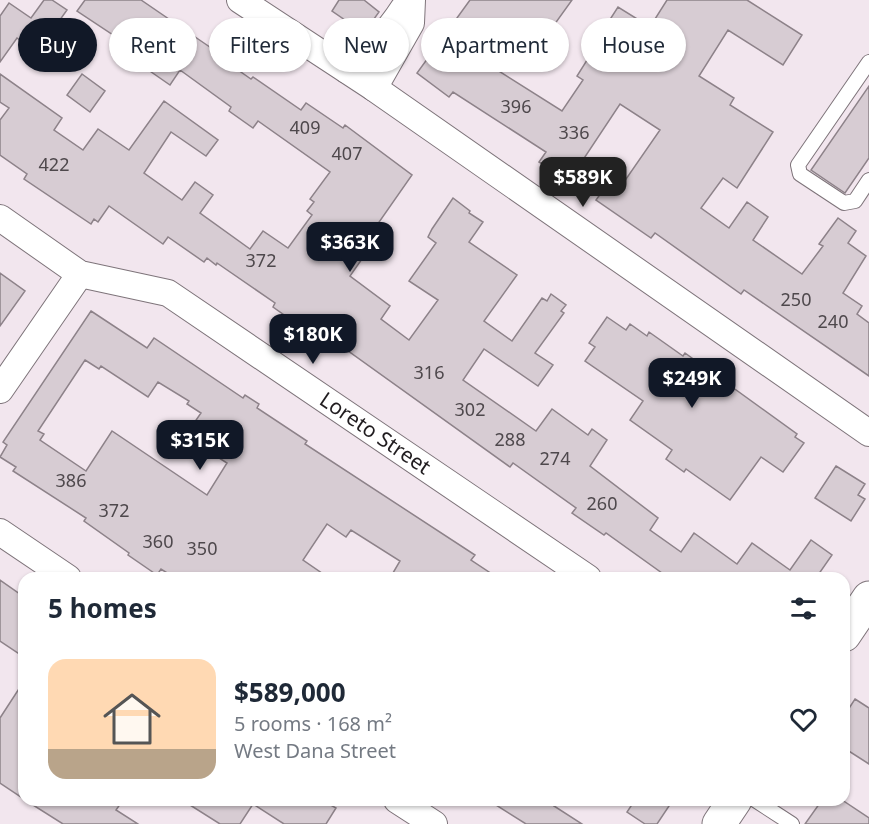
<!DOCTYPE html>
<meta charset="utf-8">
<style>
:root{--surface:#fff;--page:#f6f6f7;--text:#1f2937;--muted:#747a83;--accent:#111827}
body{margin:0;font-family:"Noto Sans",sans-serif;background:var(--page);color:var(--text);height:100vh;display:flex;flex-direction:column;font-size:22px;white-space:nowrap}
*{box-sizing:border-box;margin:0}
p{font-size:20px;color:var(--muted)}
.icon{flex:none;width:33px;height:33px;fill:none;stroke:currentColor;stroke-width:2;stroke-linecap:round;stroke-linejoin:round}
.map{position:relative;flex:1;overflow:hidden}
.side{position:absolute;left:18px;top:572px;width:832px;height:234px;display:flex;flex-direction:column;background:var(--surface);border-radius:18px;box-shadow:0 2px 4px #0004}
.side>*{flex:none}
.hud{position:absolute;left:18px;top:18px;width:834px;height:54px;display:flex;gap:12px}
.price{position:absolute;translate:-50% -51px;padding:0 14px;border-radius:12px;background:var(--accent);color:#fff;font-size:20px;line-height:39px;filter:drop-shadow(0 2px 3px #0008)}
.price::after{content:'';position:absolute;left:50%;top:36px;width:18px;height:14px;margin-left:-9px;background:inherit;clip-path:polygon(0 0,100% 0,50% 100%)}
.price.current{background:#222;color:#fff}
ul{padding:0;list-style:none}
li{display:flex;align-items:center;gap:18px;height:150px;padding:0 30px}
li span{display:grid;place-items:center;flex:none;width:168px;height:120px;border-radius:18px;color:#555}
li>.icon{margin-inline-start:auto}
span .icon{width:72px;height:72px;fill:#fffc;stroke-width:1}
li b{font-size:26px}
h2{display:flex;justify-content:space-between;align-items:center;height:72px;padding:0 30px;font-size:26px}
.chip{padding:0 21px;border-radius:27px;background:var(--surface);box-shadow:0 2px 4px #0004;font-size:21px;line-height:54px}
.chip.current{background:var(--accent);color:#fff}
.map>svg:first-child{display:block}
</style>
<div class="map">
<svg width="869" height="824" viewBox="0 0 869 824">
<rect width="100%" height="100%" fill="#f2e6ee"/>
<path fill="#d7ccd3" stroke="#8d8289" stroke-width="1.5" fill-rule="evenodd" d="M44 0H52L67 10 37 52 17 38 0 62V16L9 3 31 18Z
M85 0H141L220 54 218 56 251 79 253 77 301 110 306 103 343 128 345 125 412 175 370 235 376 239 350 276 390 306 381 319 409 340 438 300 409 281 436 243 428 237 432 229 453 198 470 211 469 213 483 222 469 242 517 275 484 321 512 341 542 298 547 301 551 294 566 305 561 311 564 313 535 353 553 365 538 386 484 349 463 380 536 431 552 409 588 435 592 429 607 440 590 466 658 518 650 530 681 552 694 533 737 564 752 543 790 570 811 540 832 555 816 578H669L606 533 604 535 572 513 576 508 513 463 510 467 309 323 304 329 273 307 275 303 217 263 216 265 207 258 204 262 168 237 163 244 109 206 98 222 94 219 91 224 24 179 27 174 0 155V120L9 108 0 102V74L62 118 54 130 83 150 98 129 129 150 164 101 218 140 206 156 171 132 144 173 182 200 195 182 213 195 200 213 250 249 263 231 288 248 312 215 307 211 314 202 310 199 330 172 258 121 253 128 229 111 231 107 180 70 170 85 111 44 116 37 77 11Z
M339 0H364L379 12 364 33 332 11Z
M470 0H572L539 46 518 32 494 68 562 111 583 80 577 76 611 22 609 21 618 7 650 27 667 0H747L802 35 783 65 728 30 699 76 734 98 730 105 773 132 737 188 723 178 701 208 729 228 747 202 768 217 753 240 802 274 823 246 819 244 838 218 856 231 848 243 866 256 843 293 862 306 857 314 869 323V376L744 290 741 294 655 233 651 238 596 200 614 175 624 182 660 130 620 104 577 169 568 162 559 175 539 162 546 152 453 92 449 97 417 73Z
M82 74 105 91 90 112 67 95Z
M869 86V158L845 193 811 170Z
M0 273 25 291 0 326Z
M91 311 147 348 154 338 243 398 245 395 259 404 257 408 307 441 305 444 475 555 471 560 498 578H390L400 561 351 530 346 537 327 524 303 560 329 578H175L161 569 157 575 128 555 129 553 84 521 86 518 13 471 16 467 0 457 7 445 3 442ZM85 360 99 369 101 366 148 397 158 382 189 401 187 404 201 413 185 436 227 463 207 495 112 431 86 471 40 440 44 434 38 431Z
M607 317 626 330 630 324 647 336 649 332 683 356 685 353 797 434 795 437 804 443 783 472 761 457 730 500 686 469 684 472 666 459 672 450 630 420 643 401 585 361 595 347 589 343Z
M836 466 865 484 858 495 865 499 851 521 815 498Z
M0 580 24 597V657L0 641Z
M24 681V799L0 783V718Z
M855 699 869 708V764L844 748V716Z
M25 800H123L116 810 138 824H63Z
M182 800H322L336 808 326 824H284L253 804 240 824H220Z
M488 800H559L554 806 582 824H526Z
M635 800H673L657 824H645L627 812Z
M822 800H842L869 818V824H805Z"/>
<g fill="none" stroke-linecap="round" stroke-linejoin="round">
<g stroke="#7e747a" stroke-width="16">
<path id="service" d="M869 62 798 165 800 174 844 203 855 201 869 180
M755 800 792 824"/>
</g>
<g stroke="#7e747a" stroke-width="28">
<g id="minor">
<path d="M240 0 374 88 869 433"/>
<path d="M347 70C369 50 387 34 403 9"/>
<path d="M374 88 411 23 412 0"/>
<path id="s1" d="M0 218 80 274 168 293 588 578"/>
<path d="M0 390 80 274"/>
<path d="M0 532 68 578"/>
<path d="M397 800 434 824"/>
</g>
</g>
<g stroke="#7e747a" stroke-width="35">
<path id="tertiary" d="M844 635 869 598
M719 824 735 800"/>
</g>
<use href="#service" stroke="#fff" stroke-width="14"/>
<use href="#minor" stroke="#fff" stroke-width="26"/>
<use href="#tertiary" stroke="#fff" stroke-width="33"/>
</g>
<g text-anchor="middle" stroke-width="6" stroke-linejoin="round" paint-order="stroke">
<g font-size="18" fill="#4e484c">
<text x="516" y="113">396</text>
<text x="305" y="134">409</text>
<text x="574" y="139">336</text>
<text x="347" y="160">407</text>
<text x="54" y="171">422</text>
<text x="261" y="267">372</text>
<text x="796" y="306">250</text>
<text x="833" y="328">240</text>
<text x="429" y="379">316</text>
<text x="470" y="416">302</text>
<text x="510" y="446">288</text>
<text x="555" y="465">274</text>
<text x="71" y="487">386</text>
<text x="602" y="510">260</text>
<text x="114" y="517">372</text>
<text x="158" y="548">360</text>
<text x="202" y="555">350</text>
</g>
<g font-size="21" fill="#201c1f" stroke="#f2e6ee">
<text dy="7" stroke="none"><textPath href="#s1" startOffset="438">Loreto Street</textPath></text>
</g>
</g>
</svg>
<b class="price current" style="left:583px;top:208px">$589K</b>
<b class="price" style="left:350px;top:273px">$363K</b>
<b class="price" style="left:313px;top:365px">$180K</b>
<b class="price" style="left:692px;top:409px">$249K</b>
<b class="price" style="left:200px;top:471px">$315K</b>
<div class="hud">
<a class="chip current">Buy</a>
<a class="chip">Rent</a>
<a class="chip">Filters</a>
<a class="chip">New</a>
<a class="chip">Apartment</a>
<a class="chip">House</a>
</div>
<section class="side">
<h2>5 homes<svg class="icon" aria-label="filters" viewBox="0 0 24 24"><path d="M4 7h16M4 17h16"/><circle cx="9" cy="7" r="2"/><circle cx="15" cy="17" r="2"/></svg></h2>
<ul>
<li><span style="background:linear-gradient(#ffd9b3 75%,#b9a48a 0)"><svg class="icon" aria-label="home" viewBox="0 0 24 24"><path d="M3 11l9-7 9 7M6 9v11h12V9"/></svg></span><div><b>$589,000</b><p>5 rooms · 168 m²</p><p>West Dana Street</p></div><svg class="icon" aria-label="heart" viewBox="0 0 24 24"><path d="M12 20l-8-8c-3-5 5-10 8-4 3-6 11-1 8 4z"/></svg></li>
</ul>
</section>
</div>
